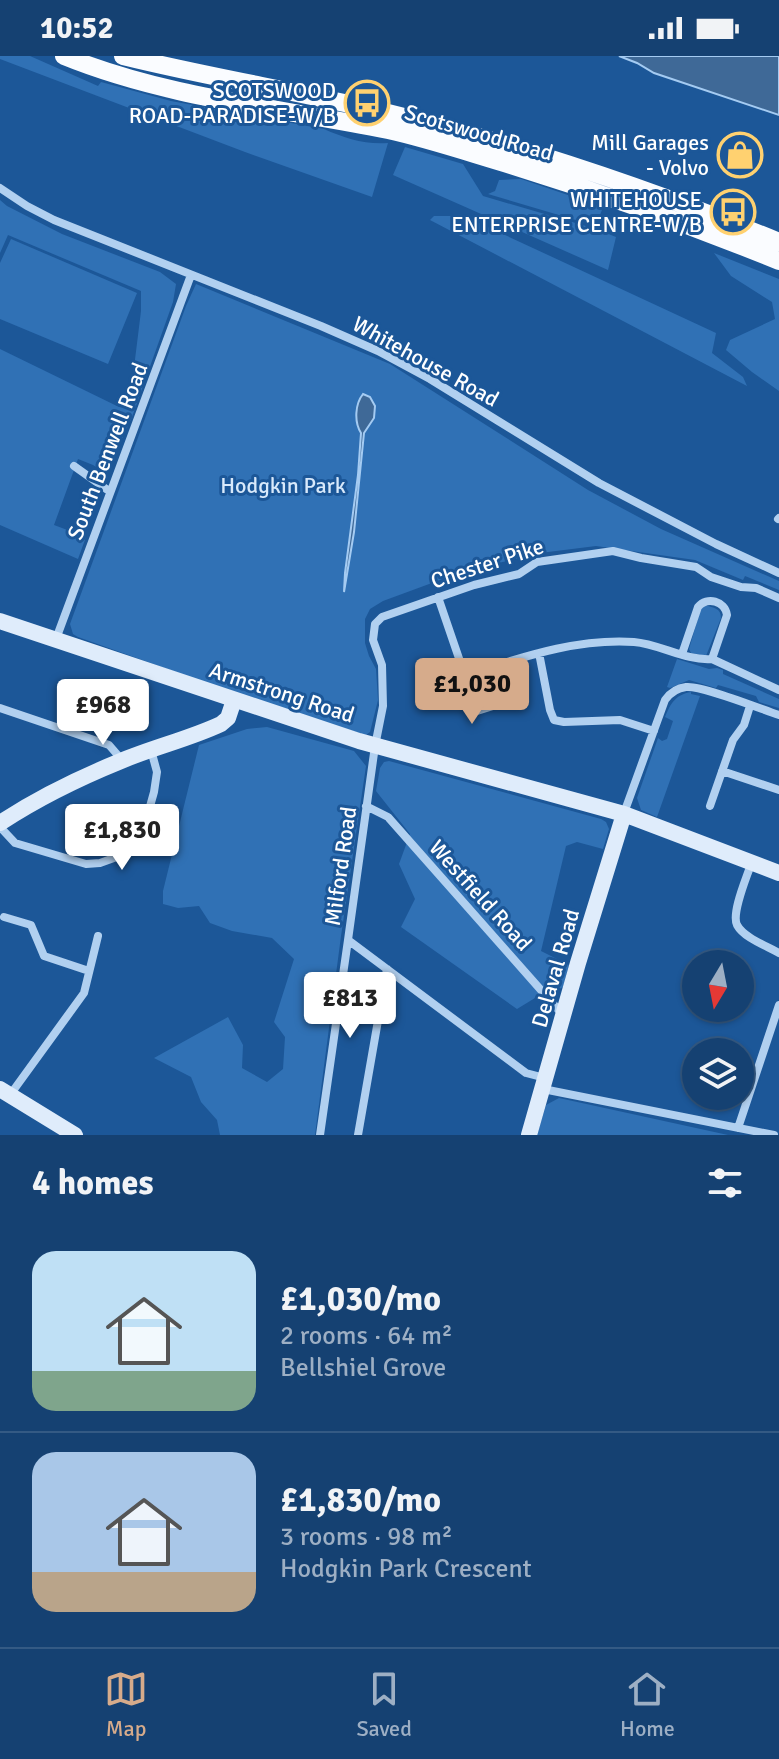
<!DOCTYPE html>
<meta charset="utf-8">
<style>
:root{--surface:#154172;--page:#1e4877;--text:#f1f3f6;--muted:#9dafc4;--line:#345a84;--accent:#d6ab8b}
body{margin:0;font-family:Signika,sans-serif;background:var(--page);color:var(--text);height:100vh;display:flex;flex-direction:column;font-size:30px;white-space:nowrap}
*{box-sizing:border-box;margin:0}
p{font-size:26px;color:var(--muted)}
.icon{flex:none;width:44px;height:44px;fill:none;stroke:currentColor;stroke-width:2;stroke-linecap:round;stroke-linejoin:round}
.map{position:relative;height:1079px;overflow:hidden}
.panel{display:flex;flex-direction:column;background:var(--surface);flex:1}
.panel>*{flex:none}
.needle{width:52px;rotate:190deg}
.buttons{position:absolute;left:682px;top:894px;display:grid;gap:16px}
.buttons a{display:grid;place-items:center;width:72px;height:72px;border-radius:50%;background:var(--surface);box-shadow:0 2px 6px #0004,0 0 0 2px var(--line);font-size:40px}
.price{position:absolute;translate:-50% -68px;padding:0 18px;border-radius:8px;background:#fff;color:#222;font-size:26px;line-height:52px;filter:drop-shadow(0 2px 4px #0008)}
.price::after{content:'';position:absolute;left:50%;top:48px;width:24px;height:18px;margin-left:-12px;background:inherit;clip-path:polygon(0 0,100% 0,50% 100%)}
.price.current{background:var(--accent);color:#111}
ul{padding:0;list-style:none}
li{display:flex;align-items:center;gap:24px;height:200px;padding:0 32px}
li+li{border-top:2px solid var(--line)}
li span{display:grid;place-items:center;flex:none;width:224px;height:160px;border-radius:24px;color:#555}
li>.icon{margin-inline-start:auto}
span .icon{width:96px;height:96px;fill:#fffc;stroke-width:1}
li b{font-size:34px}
h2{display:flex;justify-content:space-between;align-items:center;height:96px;padding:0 32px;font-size:34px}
.status{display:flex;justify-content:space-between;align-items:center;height:56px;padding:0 40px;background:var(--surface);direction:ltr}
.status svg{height:22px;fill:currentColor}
.tab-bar{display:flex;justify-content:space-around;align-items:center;height:112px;border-top:2px solid var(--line);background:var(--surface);font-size:22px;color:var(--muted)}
.tab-bar a{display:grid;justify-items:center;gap:4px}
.tab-bar .current{color:var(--accent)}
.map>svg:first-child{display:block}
</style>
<div class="status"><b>10:52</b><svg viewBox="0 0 49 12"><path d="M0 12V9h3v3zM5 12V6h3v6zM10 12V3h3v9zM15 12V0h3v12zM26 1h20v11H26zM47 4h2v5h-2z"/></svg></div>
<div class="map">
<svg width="779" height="1079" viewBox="0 0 779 1079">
<rect width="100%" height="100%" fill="#1c5798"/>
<path fill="#3071b5" d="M0 0H30L98 30 101 26 171 45 324 73C344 82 366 89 388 87L372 141 245 96 0 3Z
M405 91 463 108 483 140 596 173 616 181 608 214 393 119Z
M521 123 603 151 596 170 488 138 495 135 499 124Z
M0 144 7 150 62 178 160 216 176 228 173 246 132 361 106 417 93 409 78 403 54 469 86 481 78 503 0 469V293L119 351 129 352 141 255V235L8 179 0 197Z
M434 160H464L716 277 712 297 743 321 747 330 430 164Z
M11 183 137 237 108 308 0 263V207Z
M714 197 779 223V335L752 316 726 294 730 284 775 263 772 246 731 220Z
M196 228 390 308 588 434 661 473 779 525V534L745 520 743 524 695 504 596 490 540 497 490 509 440 524 383 545 370 553 365 563V587L369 600 376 613 378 644 370 676 366 679 262 647 78 581 73 578 70 568 186 250Z
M705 549C714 552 721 552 721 562L706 600 691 597 689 593 701 552Z
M677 603 709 613 717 612 723 614V618L779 643V652L759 646 756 640 718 629 716 632 689 624 670 632 667 631Z
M691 636V638L700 640 657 761 641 754 637 742 658 682 662 685 667 683 673 665 665 661C671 647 675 639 691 636Z
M267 671 354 695 366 710 341 880 315 1079H220L217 1064 201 1046 191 1021 154 1002 228 961 243 989 242 1012 267 1026 283 1013 285 981 274 966 294 903 272 882 232 875 210 867 199 850 178 852 163 848V835L199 689 247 673Z
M389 705 601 763 606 766 609 773 603 793 577 786 566 790 541 895 569 909 563 931 554 936 535 942 517 953 401 871 415 843 399 808 410 778 376 735 380 712 384 706Z
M559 1042 728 1079H537L546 1049Z"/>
<path fill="#3f6997" stroke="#a4cbf2" stroke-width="2" d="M619 0H779V59L654 17 637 7Z
M363 338 370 341 375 350 374 362 364 377 354 476 344 536 345 517 358 419 361 377C354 366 355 348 363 338Z"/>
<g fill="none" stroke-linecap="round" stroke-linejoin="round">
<path stroke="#b1d0f0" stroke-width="8" d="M0 132 27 150 54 164 321 270 378 295 430 323 599 427 716 488 779 517
M74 410 109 435
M778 463 779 462
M438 541 477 655 493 650
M56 583 191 219
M539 597 550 654 554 664 564 666 620 664 654 675
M712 603 779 634
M465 619C520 602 576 582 634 586 660 588 685 605 712 603L727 559C725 545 707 540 698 551L682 598
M0 652 109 689 122 704
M722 715 779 734
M366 750 388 761 563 959
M710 750 733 684 744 669 750 650
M624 757 665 644C670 637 677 632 686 631 701 629 761 653 779 659
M0 771 15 787 86 808 100 807 125 798 142 779 154 736 157 716 151 694
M751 808C747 821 731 857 737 869 744 882 767 890 779 897
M4 861 31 869 44 900 89 915
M545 1022 526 1017 348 884 375 690 383 650 382 609 373 584 375 568 382 561 474 529 519 518 537 506 613 495 641 502 696 511 711 521 741 531 756 532 779 542
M543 1033 774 1079
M10 1039 84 937 98 880
M738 1072 779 949
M320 1079 348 884
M358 1079 387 913"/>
<path stroke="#dfecfb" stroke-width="16" d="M0 565 359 685 624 758 779 817
M0 767C38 742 79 722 121 705 154 691 189 683 221 668L228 662 234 644
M0 1033 75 1079
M529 1079 578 907 624 758"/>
<path stroke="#fafcff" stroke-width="18" d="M64 0C167 42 280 52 388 74 429 83 470 97 511 109 601 137 691 169 779 205
M123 0C208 21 295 35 380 55 516 88 650 133 779 186"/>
</g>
<defs>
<g id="bus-ring" transform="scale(2.3)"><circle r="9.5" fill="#1c5798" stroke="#ffd170" stroke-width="1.5"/><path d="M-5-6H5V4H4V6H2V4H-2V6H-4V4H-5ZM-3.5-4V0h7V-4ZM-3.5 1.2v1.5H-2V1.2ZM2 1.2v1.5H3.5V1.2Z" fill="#ffd170"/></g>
<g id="shop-ring" transform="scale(2.3)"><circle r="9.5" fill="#1c5798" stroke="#ffd170" stroke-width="1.5"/><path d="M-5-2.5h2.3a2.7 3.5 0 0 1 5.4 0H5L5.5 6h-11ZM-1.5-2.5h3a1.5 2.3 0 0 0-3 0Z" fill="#ffd170"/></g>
</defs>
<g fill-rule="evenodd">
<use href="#bus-ring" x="367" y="47"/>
<use href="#shop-ring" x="740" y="99"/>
<use href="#bus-ring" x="733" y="156"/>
</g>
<g text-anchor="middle" stroke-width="6" stroke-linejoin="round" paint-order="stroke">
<g font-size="22" fill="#fff" stroke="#1c5798" text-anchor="end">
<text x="336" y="42">SCOTSWOOD<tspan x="336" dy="25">ROAD-PARADISE-W/B</tspan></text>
<text x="709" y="94">Mill Garages<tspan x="709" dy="25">- Volvo</tspan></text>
<text x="702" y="151">WHITEHOUSE<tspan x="702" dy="25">ENTERPRISE CENTRE-W/B</tspan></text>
</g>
<g font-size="22" fill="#fff" stroke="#1c5798">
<text transform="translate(479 76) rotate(16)" y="8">Scotswood Road</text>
<text transform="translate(426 305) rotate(29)" y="8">Whitehouse Road</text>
<text transform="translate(107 395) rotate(-69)" y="8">South Benwell Road</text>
<text transform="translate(487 507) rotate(-18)" y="8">Chester Pike</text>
<text transform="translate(282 636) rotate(18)" y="8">Armstrong Road</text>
<text transform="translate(340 810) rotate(-82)" y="8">Milford Road</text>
<text transform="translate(481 839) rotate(48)" y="8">Westfield Road</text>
<text transform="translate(555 912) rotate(-74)" y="8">Delaval Road</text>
</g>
<g font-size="22" fill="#d8e9fb" stroke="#1c5798">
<text x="283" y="437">Hodgkin Park</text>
</g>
</g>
</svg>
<div class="buttons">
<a><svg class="needle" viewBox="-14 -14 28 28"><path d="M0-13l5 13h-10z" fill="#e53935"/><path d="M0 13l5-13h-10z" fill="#9dafc4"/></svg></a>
<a><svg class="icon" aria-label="layers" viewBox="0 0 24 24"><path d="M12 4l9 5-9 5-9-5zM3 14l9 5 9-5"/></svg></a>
</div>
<b class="price current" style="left:472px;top:670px">£1,030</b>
<b class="price" style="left:103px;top:691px">£968</b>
<b class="price" style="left:122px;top:816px">£1,830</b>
<b class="price" style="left:350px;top:984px">£813</b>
</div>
<section class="panel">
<h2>4 homes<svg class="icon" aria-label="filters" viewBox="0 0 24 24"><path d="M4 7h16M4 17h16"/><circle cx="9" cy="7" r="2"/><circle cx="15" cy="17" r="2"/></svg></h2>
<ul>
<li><span style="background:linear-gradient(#bfe0f5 75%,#7fa58c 0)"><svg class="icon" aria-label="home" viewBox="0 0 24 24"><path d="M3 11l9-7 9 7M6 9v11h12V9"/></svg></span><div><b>£1,030/mo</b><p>2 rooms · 64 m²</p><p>Bellshiel Grove</p></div></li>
<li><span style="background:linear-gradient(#a9c7e8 75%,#b9a48a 0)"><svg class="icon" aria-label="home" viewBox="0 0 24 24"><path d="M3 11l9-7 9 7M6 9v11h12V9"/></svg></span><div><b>£1,830/mo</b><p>3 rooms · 98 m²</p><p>Hodgkin Park Crescent</p></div></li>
</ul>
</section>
<nav class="tab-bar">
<a class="current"><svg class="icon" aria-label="map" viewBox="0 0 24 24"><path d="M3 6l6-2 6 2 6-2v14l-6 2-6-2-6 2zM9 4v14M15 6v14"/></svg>Map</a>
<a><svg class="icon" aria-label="saved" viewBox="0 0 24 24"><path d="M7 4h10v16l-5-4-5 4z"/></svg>Saved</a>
<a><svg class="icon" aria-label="home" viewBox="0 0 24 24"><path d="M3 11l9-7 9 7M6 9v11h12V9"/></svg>Home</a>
</nav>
